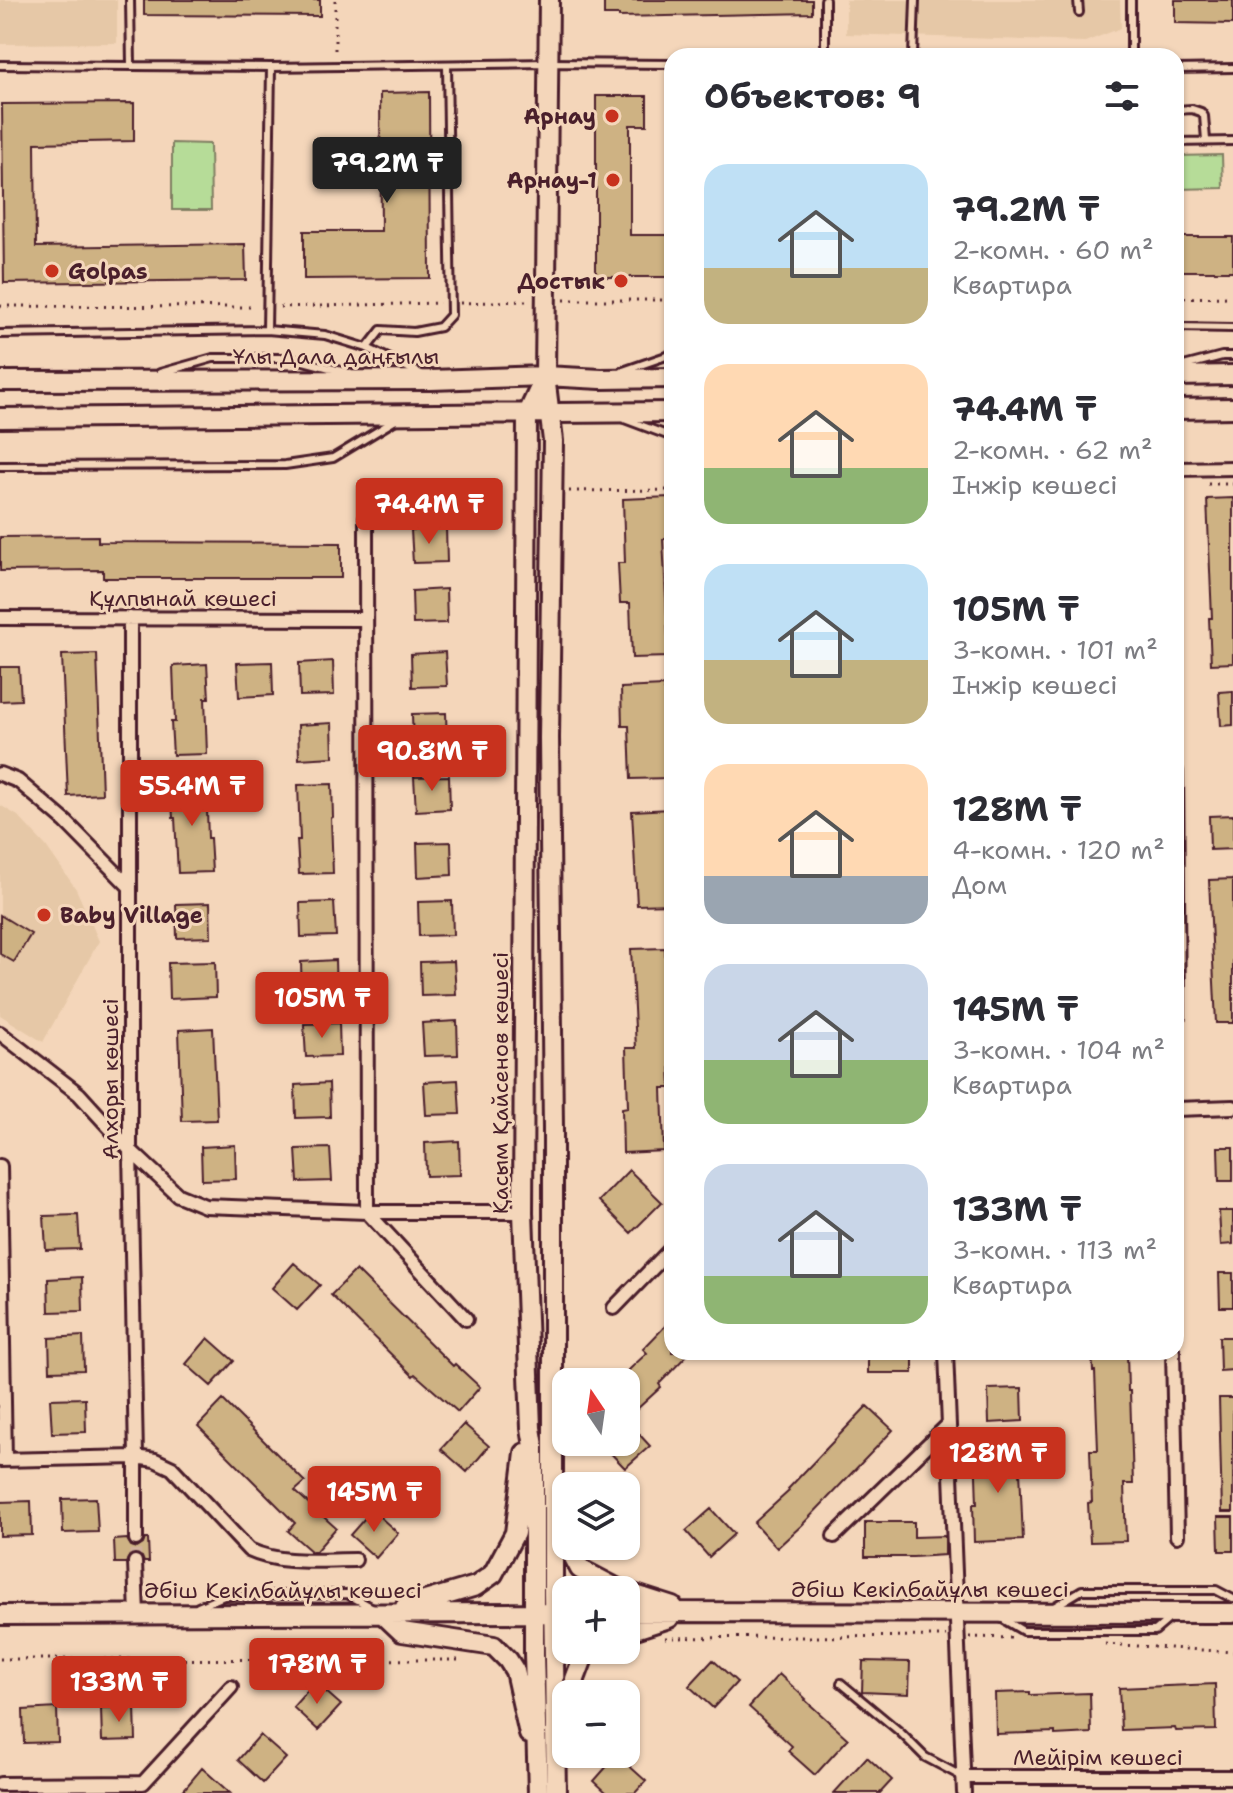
<!DOCTYPE html>
<html lang="ru">
<meta charset="utf-8">
<style>
:root{--surface:#fff;--page:#f7f7f7;--text:#2b2b33;--muted:#7c7c81;--accent:#c8321e}
body{margin:0;font-family:"Shantell Sans",sans-serif;background:var(--page);color:var(--text);height:100vh;display:flex;flex-direction:column;font-size:30px;white-space:nowrap}
*{box-sizing:border-box;margin:0}
p{font-size:26px;color:var(--muted)}
.icon{flex:none;width:44px;height:44px;fill:none;stroke:currentColor;stroke-width:2;stroke-linecap:round;stroke-linejoin:round}
.map{position:relative;flex:1;overflow:hidden}
.side{position:absolute;left:664px;top:48px;width:520px;height:1312px;display:flex;flex-direction:column;background:var(--surface);border-radius:24px;box-shadow:0 2px 6px #0004}
.side>*{flex:none}
.needle{width:52px;rotate:347deg}
.tools{position:absolute;left:552px;top:1368px;display:grid;gap:16px}
.tools a{display:grid;place-items:center;width:88px;height:88px;border-radius:16px;background:var(--surface);box-shadow:0 2px 6px #0004;font-size:40px}
.price{position:absolute;translate:-50% -68px;padding:0 18px;border-radius:8px;background:var(--accent);color:#fff;font-size:26px;line-height:52px;filter:drop-shadow(0 2px 4px #0008)}
.price::after{content:'';position:absolute;left:50%;top:48px;width:24px;height:18px;margin-left:-12px;background:inherit;clip-path:polygon(0 0,100% 0,50% 100%)}
.price.active{background:#222;color:#fff}
ul{padding:0;list-style:none}
li{display:flex;align-items:center;gap:24px;height:200px;padding:0 40px}
li span{display:grid;place-items:center;flex:none;width:224px;height:160px;border-radius:24px;color:#555}
li>.icon{margin-inline-start:auto}
span .icon{width:96px;height:96px;fill:#fffc;stroke-width:1}
li b{font-size:34px}
h2{display:flex;justify-content:space-between;align-items:center;height:96px;padding:0 40px;font-size:34px}
.map>svg:first-child{display:block}
</style>
<div class="map">
<svg width="1233" height="1793" viewBox="0 0 1233 1793">
<rect width="100%" height="100%" fill="#f4d6ba"/>
<filter id="ink" filterUnits="userSpaceOnUse"><feTurbulence type="fractalNoise" baseFrequency=".0125" numOctaves="2"/><feDisplacementMap in="SourceGraphic" scale="16" xChannelSelector="R" yChannelSelector="G"/><feConvolveMatrix kernelMatrix="1 2 1 2 8 2 1 2 1" color-interpolation-filters="sRGB"/></filter>
<g filter="url(#ink)">
<path fill="#e6c8a7" d="M0 0H117V43L0 44Z
M846 0H1120L1121 28 1085 42 846 34Z
M0 805 18 816 46 846 76 889 99 941 43 1042 0 1015Z"/>
<path fill="#b6dc98" stroke="#807e62" stroke-width="2" d="M172 143 210 144 211 210H172Z
M1222 155 1223 188 1176 189V156Z"/>
<path fill="#ceb283" stroke="#4a1f2b" stroke-width="2" d="M144 0H320V16L144 15Z
M604 0H812V13L619 17V15H604Z
M1175 0H1233V24L1175 23Z
M429 92 430 278 304 279V231H381L380 93Z
M596 96H647V125H630V235H672V277H596Z
M134 103V141L35 143 36 247 245 244 246 280 4 283 2 104Z
M1176 237H1233V271H1176Z
M670 497 671 539H663L669 657 632 658 630 603H620L618 563H625L623 499Z
M1233 498V663L1211 664 1209 618H1212L1207 499Z
M446 528 447 562 413 563 411 530Z
M98 536V542L341 543V578H103V570L0 571V537Z
M446 589 447 623 413 624 412 591Z
M445 652 447 686 412 687 411 654Z
M97 654 102 794 68 796 62 655Z
M333 661 334 695 300 696 299 663Z
M272 662 273 695 239 697 237 663Z
M207 664 209 698H205L207 754 173 755 171 722H175L173 666Z
M0 667H19L21 700 0 701Z
M664 686 669 778 631 779 629 726H622L621 688Z
M1233 691V725L1221 726 1219 692Z
M446 713 447 746 413 748 412 714Z
M332 723 333 757 299 759 298 725Z
M449 776 450 809 416 811 414 777Z
M206 783 208 838H210L212 872 178 873 175 818H173L171 784Z
M332 784 333 817 331 818 333 873 299 874 297 840H300L298 785Z
M671 809 672 847H669L671 904 637 905 632 811Z
M1233 815V849L1210 850 1209 816Z
M451 842 452 875 418 877 417 843Z
M1233 879V1023H1216L1209 880Z
M452 901 453 935 419 936 418 902Z
M334 902 336 936 301 937 300 903Z
M210 903 211 937 177 938 176 904Z
M0 915 31 934 14 962 0 954Z
M665 948 671 1088H662L664 1151 623 1153 622 1108 628 1107 626 1048H636L631 949Z
M335 960 336 994 302 995 301 962Z
M454 961 456 995 421 996 420 962Z
M215 962 216 997 169 999 168 963Z
M457 1021 458 1055 424 1056 422 1023Z
M339 1023 340 1056 306 1057 304 1024Z
M213 1028 217 1120 182 1121 179 1030Z
M458 1080 460 1114 426 1115 424 1082Z
M329 1083 330 1117 296 1118 295 1085Z
M459 1141 460 1175 426 1176 425 1143Z
M235 1145 236 1179 202 1180 201 1147Z
M1218 1147H1233V1181H1219Z
M330 1148 332 1181 298 1182 296 1149Z
M629 1170 662 1202 631 1233 599 1201Z
M1219 1211H1233V1244L1221 1245Z
M78 1215 80 1249 46 1250 44 1216Z
M294 1263 320 1285 297 1310 272 1288Z
M356 1270 453 1366 455 1364 480 1387 458 1412 415 1374 413 1376 331 1295Z
M1219 1273H1233V1307H1220Z
M82 1277 83 1311 49 1312 48 1279Z
M672 1319V1352H690L659 1384 661 1387 636 1410 626 1399V1382H616L647 1353 643 1349Z
M83 1336 84 1370 50 1371 49 1338Z
M1219 1337H1233V1370L1220 1371Z
M208 1338 234 1361 211 1386 186 1364Z
M868 1352H913V1373H868Z
M1092 1352H1127L1128 1391H1130L1133 1484H1124L1126 1541 1090 1542 1088 1503 1092 1502 1090 1450H1098L1095 1371H1093Z
M1022 1388 1023 1421 989 1423 988 1389Z
M85 1398 86 1432 52 1433 50 1399Z
M1219 1398H1233V1512H1222Z
M223 1400 305 1482 295 1491 336 1528 315 1552H312L288 1531 295 1523 198 1426Z
M867 1406 893 1430 802 1525 777 1548 754 1523 789 1491 788 1489Z
M626 1420 650 1446 625 1468 600 1442H626Z
M464 1424 489 1446 467 1472 441 1449Z
M1019 1446 1023 1540 974 1542 973 1504H977L975 1447Z
M96 1498 98 1532 63 1533 62 1499Z
M31 1501 32 1535 0 1536V1502Z
M711 1509 734 1534 709 1557 686 1531Z
M372 1510 398 1533 376 1558 350 1535Z
M1218 1517H1233V1551H1219Z
M865 1522H914V1537L945 1536V1555L913 1557H865Z
M127 1539 131 1546 137 1548 143 1544 145 1539H148L149 1562H144L142 1557 135 1553 130 1555 126 1563H115L114 1540Z
M713 1660 737 1682 713 1708 689 1686Z
M863 1661 910 1662 909 1694 862 1692Z
M779 1674 806 1699 805 1700 848 1739 815 1775 788 1751 792 1746 749 1707Z
M315 1682 341 1705 318 1730 293 1707Z
M1215 1684 1216 1730 1176 1731 1175 1728 1121 1730 1119 1688Z
M1030 1692V1695L1090 1693 1091 1733 1055 1735V1732L996 1734 995 1693Z
M135 1706 136 1740 102 1741 101 1708Z
M57 1708 58 1742 24 1743 23 1710Z
M260 1735 286 1758 263 1783 238 1760Z
M617 1755 646 1781 635 1793H607L594 1781Z
M867 1757 892 1780 880 1793H834Z
M202 1768 230 1793H181Z"/>
<g fill="none" stroke-linecap="round" stroke-linejoin="round">
<path stroke="#d2b19d" stroke-width="12" stroke-dasharray="12 6" stroke-linecap="butt" d="M135 1562 136 1539"/>
<g stroke="#4a1f2b" stroke-width="12">
<path id="lane" d="M130 0 131 65
M825 0V56
M1078 0 1079 12
M913 56 915 0
M1131 56V0
M0 65 271 67 548 63 672 64
M1176 69 1233 68
M1176 110 1192 109 1201 112 1204 116 1206 140
M1176 142 1233 141
M1176 327 1233 328
M267 330 271 67
M0 334 267 330 325 335 367 348 421 374
M367 348 381 330 414 332 440 327 451 315 447 66
M1176 368 1222 356H1233
M623 371 672 354
M160 373 213 358H292L349 373
M624 419 667 435H672
M0 466 285 465 333 458 394 421
M198 1607 224 1596 347 1594 373 1608
M1052 1608 1082 1590H1216L1233 1599
M1001 1618 1023 1631H1155L1169 1619
M841 1683 900 1732 925 1757 963 1777"/>
</g>
<g stroke="#4a1f2b" stroke-width="18">
<path id="street" d="M1176 469 1233 468
M366 518 367 1212 466 1319
M0 618 366 619
M130 618V1150L136 1457V1539
M1176 771 1178 1017
M0 774 18 781 66 822 130 887
M0 1033 79 1094 130 1150 178 1195 205 1206 367 1212H523
M1176 1109 1233 1107
M0 1166 5 1460
M614 1308 672 1248
M946 1352 964 1793
M1173 1352 1177 1536
M0 1460 136 1457 155 1460 172 1468 249 1550C281 1565 320 1560 355 1560
M834 1536 948 1425
M135 1562 137 1615
M963 1777H1233
M0 1784 143 1783 231 1687"/>
</g>
<g stroke="#4a1f2b" stroke-width="24">
<path id="secondary" d="M549 0 545 376 553 441 549 738 553 1128V1594L556 1793
M1176 376 1233 375
M0 381 431 380 545 376 601 379 672 378
M1176 409 1233 408
M0 418 672 412
M568 1546 580 1569 620 1590
M626 1592 673 1607
M405 1607 476 1586 493 1574 515 1533 525 1453
M626 1612 1233 1613
M383 1614 402 1632 494 1646 508 1660 515 1671 529 1734
M0 1615 545 1613
M626 1632 669 1618
M574 1694 575 1679 586 1650
M538 1793 534 1654V1446L531 1428 523 1212 527 415 545 377"/>
</g>
<path stroke="#4a1f2b" stroke-width="3" stroke-dasharray="2 6" stroke-linecap="butt" d="M335 0V55
M1176 298 1233 297
M564 300H672
M460 303 528 301
M0 306 256 307
M280 307 440 303
M1208 484H1233
M569 491 672 490
M969 1637 1014 1638
M665 1638 946 1636
M1105 1644 1233 1652
M0 1659 462 1660"/>
<use href="#lane" stroke="#f4d6ba" stroke-width="6"/>
<use href="#street" stroke="#f4d6ba" stroke-width="12"/>
<use href="#secondary" stroke="#f4d6ba" stroke-width="18"/>
</g>
</g>
<g fill="#c8321e" stroke="#f4d6ba" stroke-width="3">
<circle cx="612" cy="116" r="8"/>
<circle cx="613" cy="180" r="8"/>
<circle cx="52" cy="271" r="8"/>
<circle cx="621" cy="281" r="8"/>
<circle cx="44" cy="915" r="8"/>
</g>
<g text-anchor="middle" stroke-width="6" stroke-linejoin="round" paint-order="stroke">
<g font-size="22" font-weight="bold" fill="#4a1f2b" stroke="#f4d6ba" text-anchor="end">
<text x="596" y="124">Арнау</text>
<text x="597" y="188">Арнау-1</text>
<text x="68" y="279" text-anchor="start">Golpas</text>
<text x="605" y="289">Достык</text>
<text x="60" y="923" text-anchor="start">Baby Village</text>
</g>
<g font-size="22" fill="#4a1f2b" stroke="#f4d6ba">
<text x="336" y="364">Ұлы Дала даңғылы</text>
<text x="183" y="606">Құлпынай көшесі</text>
<text transform="translate(110 1079) rotate(-90)" y="8">Алхоры көшесі</text>
<text transform="translate(500 1083) rotate(-90)" y="8">Қасым Қайсенов көшесі</text>
<text x="930" y="1597">Әбіш Кекілбайұлы көшесі</text>
<text x="283" y="1598">Әбіш Кекілбайұлы көшесі</text>
<text x="1098" y="1765">Мейірім көшесі</text>
</g>
</g>
</svg>
<div class="tools">
<a><svg class="needle" viewBox="-14 -14 28 28"><path d="M0-13l5 13h-10z" fill="#e53935"/><path d="M0 13l5-13h-10z" fill="#7c7c81"/></svg></a>
<a><svg class="icon" aria-label="layers" viewBox="0 0 24 24"><path d="M12 4l9 5-9 5-9-5zM3 14l9 5 9-5"/></svg></a>
<a>+</a>
<a>−</a>
</div>
<b class="price active" style="left:387px;top:205px">79.2M ₸</b>
<b class="price" style="left:429px;top:546px">74.4M ₸</b>
<b class="price" style="left:432px;top:793px">90.8M ₸</b>
<b class="price" style="left:192px;top:828px">55.4M ₸</b>
<b class="price" style="left:322px;top:1040px">105M ₸</b>
<b class="price" style="left:998px;top:1495px">128M ₸</b>
<b class="price" style="left:374px;top:1534px">145M ₸</b>
<b class="price" style="left:317px;top:1706px">178M ₸</b>
<b class="price" style="left:119px;top:1724px">133M ₸</b>
<section class="side">
<h2>Объектов: 9<svg class="icon" aria-label="filters" viewBox="0 0 24 24"><path d="M4 7h16M4 17h16"/><circle cx="9" cy="7" r="2"/><circle cx="15" cy="17" r="2"/></svg></h2>
<ul>
<li><span style="background:linear-gradient(#bfe0f5 65%,#c2b280 0)"><svg class="icon" aria-label="home" viewBox="0 0 24 24"><path d="M3 11l9-7 9 7M6 9v11h12V9"/></svg></span><div><b>79.2M ₸</b><p>2-комн. · 60 m²</p><p>Квартира</p></div></li>
<li><span style="background:linear-gradient(#ffd9b3 65%,#8fb573 0)"><svg class="icon" aria-label="home" viewBox="0 0 24 24"><path d="M3 11l9-7 9 7M6 9v11h12V9"/></svg></span><div><b>74.4M ₸</b><p>2-комн. · 62 m²</p><p>Інжір көшесі</p></div></li>
<li><span style="background:linear-gradient(#bfe0f5 60%,#c2b280 0)"><svg class="icon" aria-label="home" viewBox="0 0 24 24"><path d="M3 11l9-7 9 7M6 9v11h12V9"/></svg></span><div><b>105M ₸</b><p>3-комн. · 101 m²</p><p>Інжір көшесі</p></div></li>
<li><span style="background:linear-gradient(#ffd9b3 70%,#9aa5b1 0)"><svg class="icon" aria-label="home" viewBox="0 0 24 24"><path d="M3 11l9-7 9 7M6 9v11h12V9"/></svg></span><div><b>128M ₸</b><p>4-комн. · 120 m²</p><p>Дом</p></div></li>
<li><span style="background:linear-gradient(#c9d6e8 60%,#8fb573 0)"><svg class="icon" aria-label="home" viewBox="0 0 24 24"><path d="M3 11l9-7 9 7M6 9v11h12V9"/></svg></span><div><b>145M ₸</b><p>3-комн. · 104 m²</p><p>Квартира</p></div></li>
<li><span style="background:linear-gradient(#c9d6e8 70%,#8fb573 0)"><svg class="icon" aria-label="home" viewBox="0 0 24 24"><path d="M3 11l9-7 9 7M6 9v11h12V9"/></svg></span><div><b>133M ₸</b><p>3-комн. · 113 m²</p><p>Квартира</p></div></li>
</ul>
</section>
</div>
